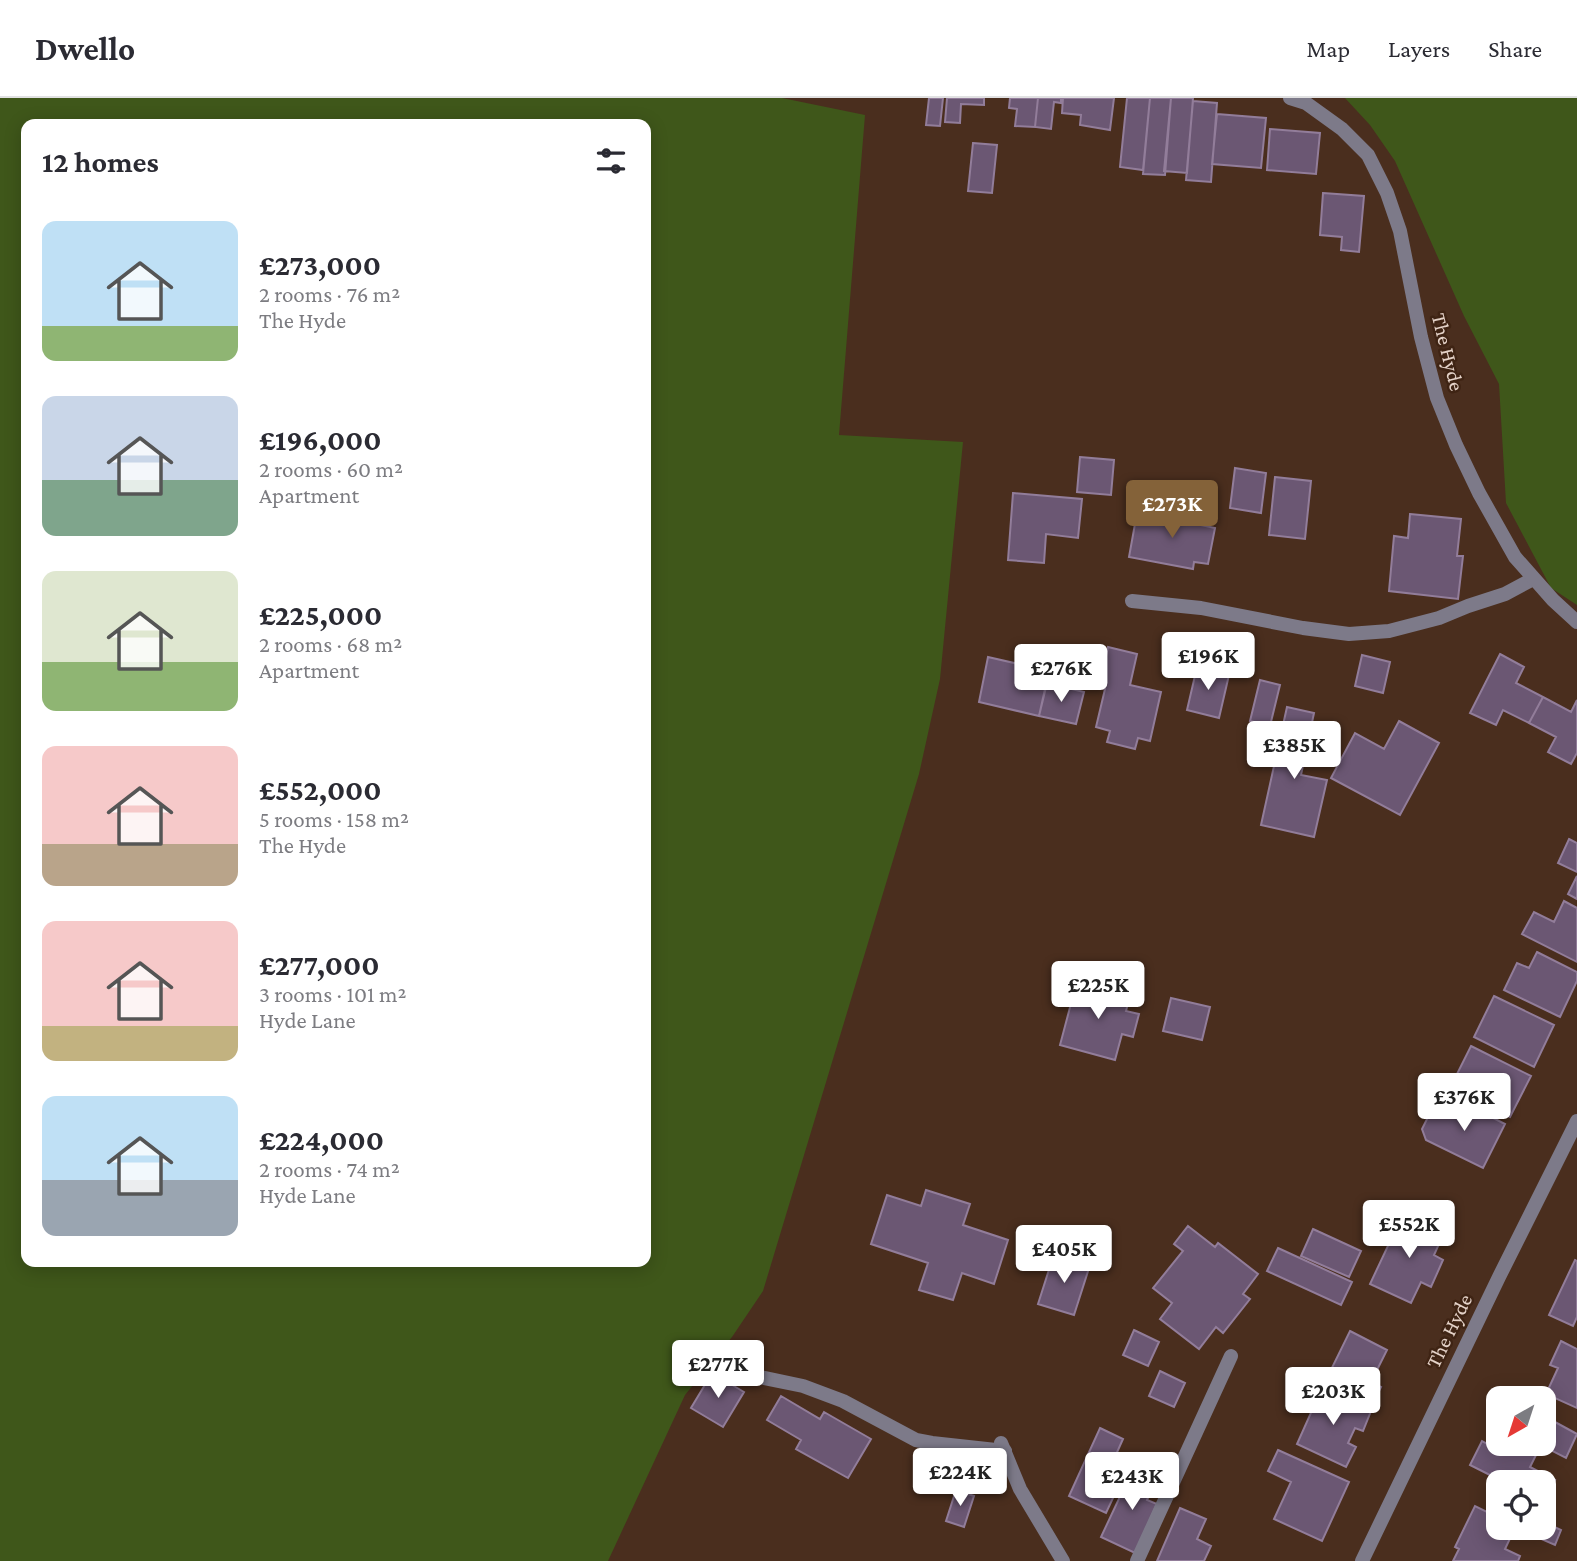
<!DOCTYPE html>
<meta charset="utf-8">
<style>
:root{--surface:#fff;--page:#f7f7f7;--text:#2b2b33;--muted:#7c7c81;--line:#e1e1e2;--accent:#846239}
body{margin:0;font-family:"Crimson Pro",serif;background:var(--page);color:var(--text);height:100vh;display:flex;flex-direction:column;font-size:26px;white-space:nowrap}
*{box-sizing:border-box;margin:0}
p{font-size:23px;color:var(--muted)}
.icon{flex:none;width:38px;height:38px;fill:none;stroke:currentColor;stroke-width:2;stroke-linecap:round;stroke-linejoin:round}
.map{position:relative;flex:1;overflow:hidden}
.panel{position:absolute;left:21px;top:21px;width:630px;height:1148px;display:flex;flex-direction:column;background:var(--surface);border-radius:14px;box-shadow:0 4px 18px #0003}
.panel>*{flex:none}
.needle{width:46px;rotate:219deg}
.fabs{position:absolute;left:1486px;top:1288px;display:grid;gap:14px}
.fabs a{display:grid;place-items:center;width:70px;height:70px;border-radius:14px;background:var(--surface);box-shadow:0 4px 18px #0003;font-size:35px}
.price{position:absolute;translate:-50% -60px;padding:0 16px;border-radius:7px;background:#fff;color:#222;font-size:23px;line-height:46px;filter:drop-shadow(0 2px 4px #0008)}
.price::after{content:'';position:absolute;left:50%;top:42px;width:21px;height:16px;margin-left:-10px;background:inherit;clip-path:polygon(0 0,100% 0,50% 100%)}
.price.current{background:var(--accent);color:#fff}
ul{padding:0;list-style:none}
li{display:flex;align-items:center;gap:21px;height:175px;padding:0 21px}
li span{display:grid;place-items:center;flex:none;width:196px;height:140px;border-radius:14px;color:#555}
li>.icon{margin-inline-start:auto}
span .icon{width:84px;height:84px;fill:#fffc;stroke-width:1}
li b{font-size:30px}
h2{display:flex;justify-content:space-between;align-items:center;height:84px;padding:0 21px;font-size:30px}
header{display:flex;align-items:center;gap:42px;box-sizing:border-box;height:98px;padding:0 35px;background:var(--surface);border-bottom:2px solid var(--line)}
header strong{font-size:33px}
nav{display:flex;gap:38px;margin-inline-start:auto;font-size:24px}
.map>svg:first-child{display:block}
</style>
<header>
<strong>Dwello</strong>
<nav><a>Map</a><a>Layers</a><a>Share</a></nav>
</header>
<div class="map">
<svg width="1577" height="1463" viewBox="0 0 1577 1463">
<rect width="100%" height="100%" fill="#4a2e1e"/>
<path fill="#3f571a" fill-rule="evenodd" d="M0 0H782L865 17 839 337 963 344 940 581 919 676 763 1193 732 1239 685 1297 608 1463H0ZM646 26V1164H26V26Z
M1345 0H1577V507L1551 490 1506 405 1499 286 1464 218 1395 63 1370 27Z"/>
<path fill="#6b5773" stroke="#927d9a" stroke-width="2" d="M929 0H943L940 28 926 27Z
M947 0H984V7L961 6 960 25 945 24Z
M1010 0H1038L1035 29 1015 28 1017 11 1009 10Z
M1038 0H1061V5L1054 4 1051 31 1035 29Z
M1063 0H1114L1110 32 1080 27 1081 17 1062 15Z
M1127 0H1150L1143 72 1120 69Z
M1150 0H1171L1165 77 1143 76Z
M1171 0H1193L1187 75 1164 73Z
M1193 3 1217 5 1211 84 1186 82Z
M1217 16 1266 20 1261 70 1212 66Z
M1270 31 1320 35 1316 76 1267 72Z
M973 45 997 47 992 95 968 93Z
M1323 95 1364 98 1359 154 1341 152 1342 139 1320 137Z
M1080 359 1114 362 1111 397 1077 394Z
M1235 370 1266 375 1261 415 1230 410Z
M1275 379 1311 383 1305 441 1269 437Z
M1013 395 1082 401 1078 440 1046 436 1044 465 1008 462Z
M1168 411 1193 415 1191 425 1215 430 1208 466 1194 464 1193 471 1129 459 1137 415 1167 420Z
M1410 416 1461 421 1457 458H1463L1458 501 1389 493 1394 438 1408 440Z
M1108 549 1137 556 1130 587 1161 594 1150 643 1138 640 1135 651 1107 644 1110 633 1096 629 1105 591 1099 590Z
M1500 556 1524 569 1516 585 1543 599 1529 625 1503 612 1496 627 1470 615Z
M1362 557 1390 564 1383 595 1355 588Z
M988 559 1049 573 1039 618 979 604Z
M1197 569 1229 577 1219 620 1187 612Z
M1260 582 1280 587 1270 628 1250 623Z
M1047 585 1084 594 1076 626 1039 618Z
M1543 599 1571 614 1577 602V655L1571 666 1548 654 1556 639 1529 625Z
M1287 609 1314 615 1301 677 1327 682 1314 739 1261 727Z
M1399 623 1439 645 1400 717 1331 680 1355 635 1384 651Z
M1569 741 1577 745V774L1558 765Z
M1577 778V801L1568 796Z
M1564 803 1577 810V864L1522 836 1534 814 1554 824Z
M1537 854 1577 874V883L1560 919 1504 892 1517 865 1529 870Z
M1077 883 1130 898 1126 913 1139 916 1133 939 1122 936 1115 962 1060 947Z
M1494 898 1554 927 1534 969 1474 939Z
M1171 900 1210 909 1202 942 1163 933Z
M1471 948 1531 978 1510 1019 1450 990Z
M1460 1003 1505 1026 1483 1070 1426 1042 1422 1031 1429 1017 1441 1014 1452 1019Z
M926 1092 970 1106 963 1127 1008 1142 994 1186 962 1175 953 1202 919 1192 928 1165 871 1146 887 1097 921 1108Z
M1403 1116 1444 1135 1434 1157 1443 1162 1431 1189 1421 1184 1411 1205 1370 1186Z
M1188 1128 1215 1149 1218 1145 1258 1176 1243 1196 1250 1201 1223 1235 1216 1229 1199 1251 1160 1221 1172 1205 1153 1190 1183 1153 1174 1146Z
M1313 1131 1361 1153 1349 1179 1301 1158Z
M1278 1150 1352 1184 1341 1207 1267 1173Z
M1054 1156 1090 1167 1074 1217 1038 1206Z
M1575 1162 1577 1163V1219L1573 1228 1549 1217Z
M1134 1232 1159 1244 1148 1268 1123 1257Z
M1350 1233 1387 1252 1371 1284 1381 1289 1371 1310 1324 1286Z
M1561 1243 1577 1251V1310L1546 1296 1558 1270 1550 1267Z
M1160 1273 1185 1285 1174 1309 1149 1298Z
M712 1275 744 1294 723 1329 691 1310Z
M1322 1290 1371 1313 1363 1333 1355 1330 1348 1345 1356 1349 1346 1369 1297 1346Z
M781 1298 820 1321 824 1314 871 1341 848 1380 796 1351 801 1342 767 1322Z
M1544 1318 1577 1336 1566 1360 1541 1347 1530 1369 1555 1382 1544 1403V1384H1498V1392L1494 1390 1498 1381 1470 1367 1482 1343 1493 1349 1498 1339V1346H1544Z
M1100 1330 1123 1341 1114 1361 1128 1368 1106 1415 1069 1398Z
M1278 1352 1349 1384 1322 1443 1274 1421 1291 1384 1268 1373Z
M1138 1368 1158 1377 1147 1402 1157 1406 1135 1455 1101 1439 1124 1390 1128 1392Z
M956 1392 974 1398 964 1429 946 1423Z
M1498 1401V1430H1515L1505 1451 1520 1458 1518 1463H1453L1459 1451 1455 1449 1475 1408 1491 1416Z
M1180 1410 1206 1421 1197 1441 1211 1448 1204 1463H1157Z
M1544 1424 1561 1432 1555 1447 1521 1432 1522 1430H1544Z"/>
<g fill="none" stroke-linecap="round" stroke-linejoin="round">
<path stroke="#7d7a89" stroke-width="14" d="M1132 503 1201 510 1303 530 1349 536 1389 533 1439 520 1468 508 1505 496 1533 481
M745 1276 803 1288 843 1303 916 1342 932 1345 1005 1353
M1137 1463 1231 1258"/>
<path stroke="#7d7a89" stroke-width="14" d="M1290 0 1306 5 1342 31 1368 57 1387 95 1400 133 1421 239 1437 300 1456 347 1479 395 1515 459 1553 502 1577 524
M1001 1345 1020 1391 1063 1463
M1362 1463 1499 1179 1577 1023"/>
</g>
<g text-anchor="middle" stroke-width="5" stroke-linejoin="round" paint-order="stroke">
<g font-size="21" fill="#e5d3c9" stroke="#3f2414">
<text transform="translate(1448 254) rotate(76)" y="7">The Hyde</text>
<text transform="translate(1449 1233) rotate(-64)" y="7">The Hyde</text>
</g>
</g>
</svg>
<div class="fabs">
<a><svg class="needle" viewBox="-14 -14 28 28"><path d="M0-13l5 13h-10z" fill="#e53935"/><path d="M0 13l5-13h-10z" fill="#7c7c81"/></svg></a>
<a><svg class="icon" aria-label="locate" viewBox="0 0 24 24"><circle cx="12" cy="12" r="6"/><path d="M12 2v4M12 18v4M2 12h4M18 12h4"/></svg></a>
</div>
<b class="price current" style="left:1172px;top:442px">£273K</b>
<b class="price" style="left:1208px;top:594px">£196K</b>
<b class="price" style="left:1061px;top:606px">£276K</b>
<b class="price" style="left:1294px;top:683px">£385K</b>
<b class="price" style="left:1098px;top:923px">£225K</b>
<b class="price" style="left:1464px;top:1035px">£376K</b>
<b class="price" style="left:1409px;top:1162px">£552K</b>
<b class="price" style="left:1064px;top:1187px">£405K</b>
<b class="price" style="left:718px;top:1302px">£277K</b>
<b class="price" style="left:1333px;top:1329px">£203K</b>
<b class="price" style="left:960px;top:1410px">£224K</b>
<b class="price" style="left:1132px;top:1414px">£243K</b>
<section class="panel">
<h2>12 homes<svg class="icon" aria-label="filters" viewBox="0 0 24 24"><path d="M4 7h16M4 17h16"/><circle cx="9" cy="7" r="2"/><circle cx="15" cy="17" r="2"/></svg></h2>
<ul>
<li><span style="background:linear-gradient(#bfe0f5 75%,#8fb573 0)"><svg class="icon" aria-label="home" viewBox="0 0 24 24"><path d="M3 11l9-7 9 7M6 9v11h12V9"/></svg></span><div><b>£273,000</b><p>2 rooms · 76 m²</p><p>The Hyde</p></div></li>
<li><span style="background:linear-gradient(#c9d6e8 60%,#7fa58c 0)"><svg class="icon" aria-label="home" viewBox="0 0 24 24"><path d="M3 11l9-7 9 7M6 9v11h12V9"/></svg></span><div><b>£196,000</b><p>2 rooms · 60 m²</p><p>Apartment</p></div></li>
<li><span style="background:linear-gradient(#dfe7d0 65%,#8fb573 0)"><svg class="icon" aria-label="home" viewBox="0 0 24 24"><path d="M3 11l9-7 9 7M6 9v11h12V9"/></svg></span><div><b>£225,000</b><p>2 rooms · 68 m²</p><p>Apartment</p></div></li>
<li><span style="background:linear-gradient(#f6c9c9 70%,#b9a48a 0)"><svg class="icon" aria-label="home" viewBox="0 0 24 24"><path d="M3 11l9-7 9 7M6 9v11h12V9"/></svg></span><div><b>£552,000</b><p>5 rooms · 158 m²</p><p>The Hyde</p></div></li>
<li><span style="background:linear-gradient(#f6c9c9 75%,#c2b280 0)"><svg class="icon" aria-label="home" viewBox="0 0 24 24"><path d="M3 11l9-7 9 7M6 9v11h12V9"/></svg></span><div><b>£277,000</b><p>3 rooms · 101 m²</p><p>Hyde Lane</p></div></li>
<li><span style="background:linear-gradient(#bfe0f5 60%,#9aa5b1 0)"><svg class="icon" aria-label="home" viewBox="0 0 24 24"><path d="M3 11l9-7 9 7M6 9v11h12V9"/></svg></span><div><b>£224,000</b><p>2 rooms · 74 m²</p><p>Hyde Lane</p></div></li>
</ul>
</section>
</div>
